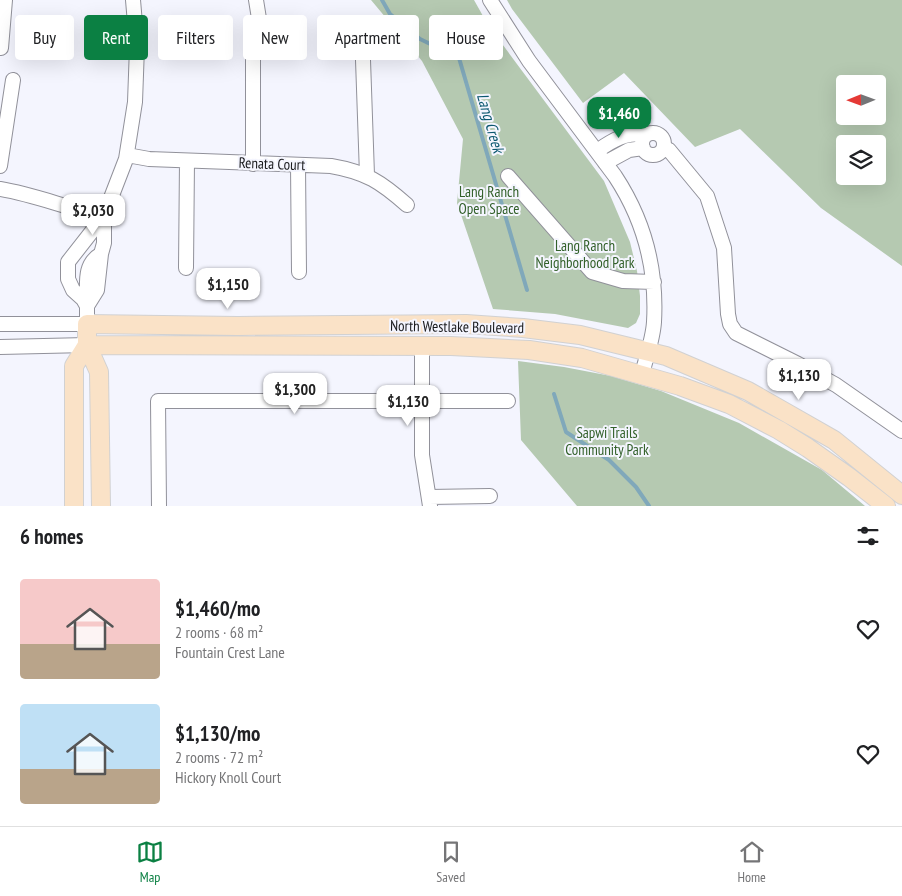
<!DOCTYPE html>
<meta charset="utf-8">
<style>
:root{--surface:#fff;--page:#f2f2f2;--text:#202124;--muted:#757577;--line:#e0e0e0;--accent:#0b8043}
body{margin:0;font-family:"PT Sans Narrow",sans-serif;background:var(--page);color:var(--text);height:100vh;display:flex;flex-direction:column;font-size:19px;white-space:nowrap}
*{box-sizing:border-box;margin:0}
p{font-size:16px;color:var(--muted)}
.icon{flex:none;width:28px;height:28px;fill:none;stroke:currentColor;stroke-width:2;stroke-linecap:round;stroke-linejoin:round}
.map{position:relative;height:506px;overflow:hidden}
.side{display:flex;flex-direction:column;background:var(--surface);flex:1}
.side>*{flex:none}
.banner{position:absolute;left:15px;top:15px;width:500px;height:45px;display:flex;gap:10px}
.needle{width:32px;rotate:269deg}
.buttons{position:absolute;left:836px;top:75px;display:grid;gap:10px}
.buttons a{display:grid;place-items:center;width:50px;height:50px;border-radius:5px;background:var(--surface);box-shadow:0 5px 20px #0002;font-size:25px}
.price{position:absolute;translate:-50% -42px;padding:0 11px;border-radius:10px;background:#fff;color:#222;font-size:16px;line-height:32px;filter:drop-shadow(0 1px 2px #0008)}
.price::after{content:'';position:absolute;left:50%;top:30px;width:15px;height:11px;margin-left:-8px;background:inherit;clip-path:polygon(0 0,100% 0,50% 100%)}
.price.active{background:var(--accent);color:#fff}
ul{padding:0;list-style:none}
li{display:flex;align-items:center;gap:15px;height:125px;padding:0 20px}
li span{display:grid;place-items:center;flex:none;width:140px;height:100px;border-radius:5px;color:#555}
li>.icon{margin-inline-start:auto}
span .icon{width:60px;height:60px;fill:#fffc;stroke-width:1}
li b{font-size:21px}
h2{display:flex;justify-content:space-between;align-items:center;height:60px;padding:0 20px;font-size:21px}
.chip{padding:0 18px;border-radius:5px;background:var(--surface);box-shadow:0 5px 20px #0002;font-size:18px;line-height:45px}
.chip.active{background:var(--accent);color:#fff}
.dock{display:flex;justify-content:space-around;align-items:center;height:70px;border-top:1px solid var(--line);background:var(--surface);font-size:14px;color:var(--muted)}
.dock a{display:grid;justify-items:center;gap:2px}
.dock .active{color:var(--accent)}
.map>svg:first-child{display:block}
</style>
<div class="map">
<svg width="902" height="506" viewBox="0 0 902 506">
<rect width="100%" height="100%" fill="#f4f5fe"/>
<path fill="#b5c9b1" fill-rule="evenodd" d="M371 0H474L488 25 604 181 630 242 637 271 640 296V314L636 323 628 328 555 314 493 309 457 203 463 139 422 61Z
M507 0H902V266L821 208 740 129 695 147 624 73 583 103 512 9ZM845 84H878V116H845ZM845 144H878V176H845Z
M518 361 564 367 611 376 661 391 739 423 822 470 865 506H577L521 440Z"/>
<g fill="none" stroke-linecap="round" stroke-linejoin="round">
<path stroke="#80a8ba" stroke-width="4" d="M382 0 390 14 420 39 459 58 527 290
M554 394 566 432 609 460 636 487 649 506"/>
<g stroke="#91919a" stroke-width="16">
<path id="minor" d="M256 0 261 31
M490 0 529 61 615 176C644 220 657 270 654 322 653 339 646 358 642 374
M1 48 5 0
M253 55V164
M363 60 367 175
M642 144a11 11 0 1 1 22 0a11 11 0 1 1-22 0Z
M664 148 669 150 707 196 724 248 728 314 730 324 736 333 798 364 836 385 902 431
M597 151C614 139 625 133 646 134
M127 155 149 159 331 166C366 172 381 182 407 205
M605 163 629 150 643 148
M298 165 299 272
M0 166 13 80
M508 176 592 272 623 281 654 282
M0 189C36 195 69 209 104 216
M186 268 187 161
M87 306 83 299 73 290 68 279V262L104 216 126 159 135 102 137 47 133 0
M87 306C88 286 82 265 101 254
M0 324H87V306L97 290 101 254 104 243V216
M422 346V455L430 506
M0 347 87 345
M429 497 490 496
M159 506 158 401H508"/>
</g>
<g stroke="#d1d1d2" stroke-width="20">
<path id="major" d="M87 345 451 346 529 350 582 358 680 386 729 404 779 430 808 448 849 477 886 506
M74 506V366L87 345
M101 506 99 372 87 345V324L238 326 466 324 523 328 580 335 666 356 748 391 834 440 902 495"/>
</g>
<use href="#minor" stroke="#fff" stroke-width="14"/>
<use href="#major" stroke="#fae2c7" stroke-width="18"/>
</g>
<g text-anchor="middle" stroke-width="4" stroke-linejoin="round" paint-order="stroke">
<g font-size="15" fill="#191a1d" stroke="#f4f5fe">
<text transform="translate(272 164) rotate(2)" y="5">Renata Court</text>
<text transform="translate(457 327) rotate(1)" y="5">North Westlake Boulevard</text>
</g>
<g font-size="15" fill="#32602a" stroke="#f4f5fe">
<text x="489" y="197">Lang Ranch<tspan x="489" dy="17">Open Space</tspan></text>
<text x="585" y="251">Lang Ranch<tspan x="585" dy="17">Neighborhood Park</tspan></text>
<text x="607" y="438">Sapwi Trails<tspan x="607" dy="17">Community Park</tspan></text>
</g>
<g font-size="16" font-style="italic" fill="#0c5870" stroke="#f4f5fe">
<text transform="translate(491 123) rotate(74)" y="6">Lang Creek</text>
</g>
</g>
</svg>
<div class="buttons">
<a><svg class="needle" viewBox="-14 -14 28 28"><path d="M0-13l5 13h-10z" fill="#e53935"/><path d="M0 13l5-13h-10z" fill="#757577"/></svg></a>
<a><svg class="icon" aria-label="layers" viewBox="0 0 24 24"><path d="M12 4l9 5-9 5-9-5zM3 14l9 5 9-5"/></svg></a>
</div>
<b class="price active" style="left:619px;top:139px">$1,460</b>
<b class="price" style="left:93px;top:236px">$2,030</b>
<b class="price" style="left:228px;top:310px">$1,150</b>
<b class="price" style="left:799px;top:401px">$1,130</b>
<b class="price" style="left:295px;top:415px">$1,300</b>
<b class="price" style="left:408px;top:427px">$1,130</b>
<div class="banner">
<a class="chip">Buy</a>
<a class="chip active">Rent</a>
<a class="chip">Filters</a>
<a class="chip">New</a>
<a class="chip">Apartment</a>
<a class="chip">House</a>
</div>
</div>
<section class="side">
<h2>6 homes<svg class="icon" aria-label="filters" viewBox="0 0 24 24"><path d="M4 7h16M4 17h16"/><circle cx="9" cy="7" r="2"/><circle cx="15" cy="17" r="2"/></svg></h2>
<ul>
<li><span style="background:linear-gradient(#f6c9c9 65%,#b9a48a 0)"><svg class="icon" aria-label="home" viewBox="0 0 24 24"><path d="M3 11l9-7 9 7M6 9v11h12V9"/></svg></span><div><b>$1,460/mo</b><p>2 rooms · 68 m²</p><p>Fountain Crest Lane</p></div><svg class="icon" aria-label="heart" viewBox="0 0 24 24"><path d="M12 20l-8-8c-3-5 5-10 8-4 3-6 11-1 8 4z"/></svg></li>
<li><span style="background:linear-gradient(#bfe0f5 65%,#b9a48a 0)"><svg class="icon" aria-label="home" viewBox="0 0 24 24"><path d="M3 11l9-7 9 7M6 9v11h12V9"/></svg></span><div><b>$1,130/mo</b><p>2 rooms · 72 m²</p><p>Hickory Knoll Court</p></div><svg class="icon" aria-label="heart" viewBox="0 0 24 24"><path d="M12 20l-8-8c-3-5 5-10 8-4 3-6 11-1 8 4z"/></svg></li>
</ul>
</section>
<nav class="dock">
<a class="active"><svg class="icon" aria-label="map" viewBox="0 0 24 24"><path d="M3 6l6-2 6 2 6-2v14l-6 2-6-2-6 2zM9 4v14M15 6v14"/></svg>Map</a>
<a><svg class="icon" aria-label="saved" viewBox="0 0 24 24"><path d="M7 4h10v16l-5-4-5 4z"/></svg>Saved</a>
<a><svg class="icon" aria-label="home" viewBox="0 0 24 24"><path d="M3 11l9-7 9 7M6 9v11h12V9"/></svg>Home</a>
</nav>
